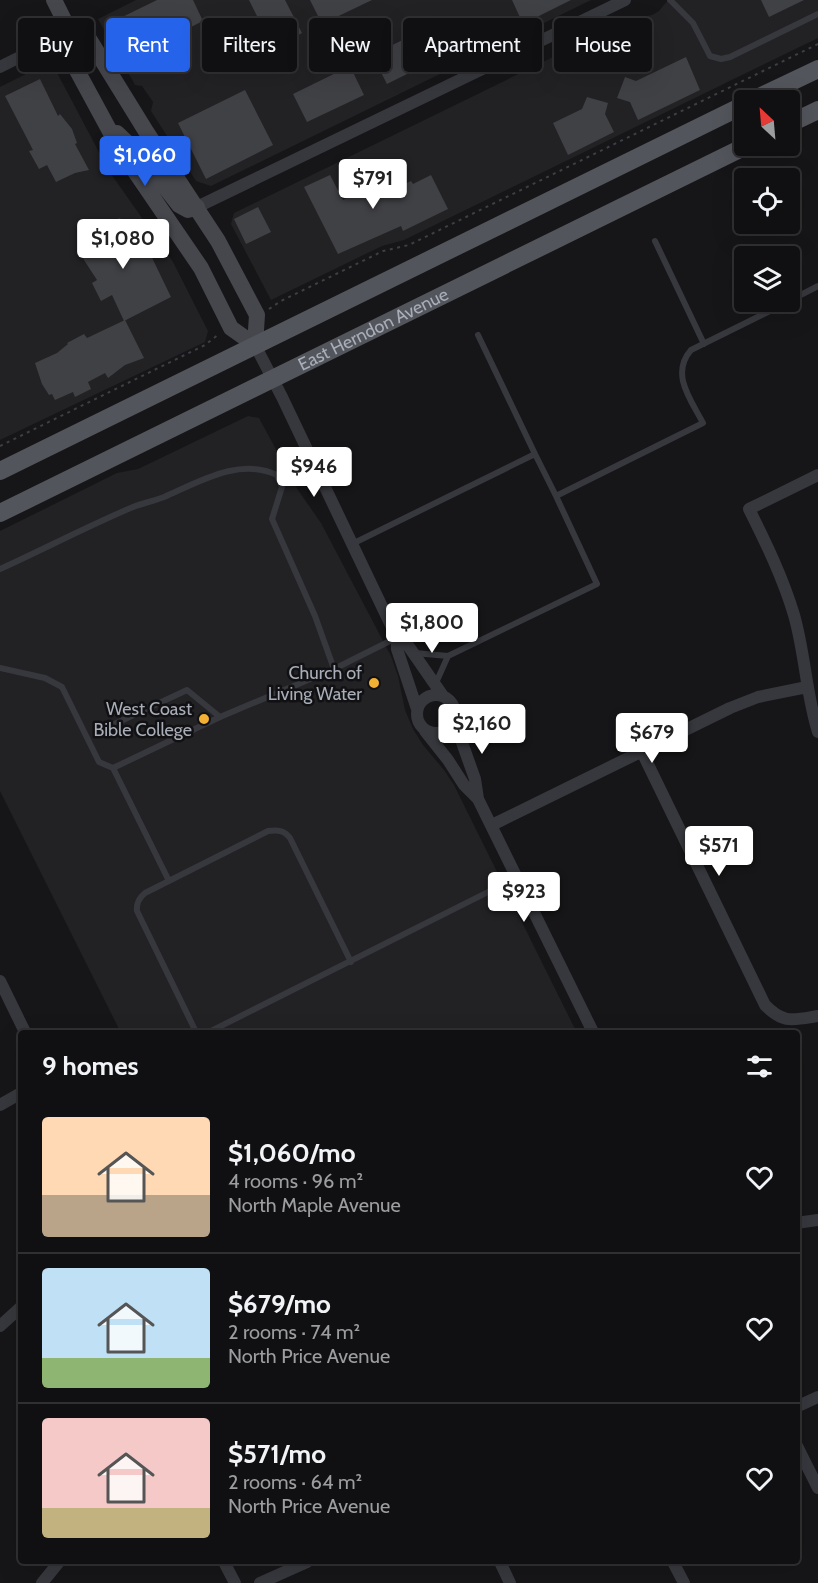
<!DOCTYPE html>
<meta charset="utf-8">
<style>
:root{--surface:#101012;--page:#19191b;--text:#f1f3f6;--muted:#9c9d9f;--line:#303032;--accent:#2563eb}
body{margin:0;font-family:Cabin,sans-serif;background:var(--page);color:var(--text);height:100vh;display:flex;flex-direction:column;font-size:22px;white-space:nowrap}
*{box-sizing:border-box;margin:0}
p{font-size:20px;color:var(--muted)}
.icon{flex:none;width:33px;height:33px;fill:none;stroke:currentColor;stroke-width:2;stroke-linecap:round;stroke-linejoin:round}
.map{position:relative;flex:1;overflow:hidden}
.panel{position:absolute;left:18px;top:1030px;width:782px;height:534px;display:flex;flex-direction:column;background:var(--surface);border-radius:6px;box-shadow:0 6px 24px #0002,0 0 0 2px var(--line)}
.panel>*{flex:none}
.banner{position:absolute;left:18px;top:18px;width:783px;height:54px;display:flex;gap:12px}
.needle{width:39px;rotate:334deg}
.fabs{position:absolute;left:734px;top:90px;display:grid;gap:12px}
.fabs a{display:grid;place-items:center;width:66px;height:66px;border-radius:6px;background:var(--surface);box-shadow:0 6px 24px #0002,0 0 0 2px var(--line);font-size:30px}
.price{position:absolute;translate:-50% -51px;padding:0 14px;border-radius:6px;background:#fff;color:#222;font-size:20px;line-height:39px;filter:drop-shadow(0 2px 3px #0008)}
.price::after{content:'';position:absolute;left:50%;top:36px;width:18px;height:14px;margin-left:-9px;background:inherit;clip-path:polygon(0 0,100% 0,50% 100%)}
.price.active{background:var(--accent);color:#fff}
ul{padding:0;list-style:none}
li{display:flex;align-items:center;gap:18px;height:150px;padding:0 24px}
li+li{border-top:2px solid var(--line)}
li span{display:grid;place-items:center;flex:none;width:168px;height:120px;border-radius:6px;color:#555}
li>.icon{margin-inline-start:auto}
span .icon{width:72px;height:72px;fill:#fffc;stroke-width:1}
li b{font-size:26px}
h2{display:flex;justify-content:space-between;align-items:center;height:72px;padding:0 24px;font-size:26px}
.pill{padding:0 21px;border-radius:6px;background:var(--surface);box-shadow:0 6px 24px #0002,0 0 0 2px var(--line);font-size:21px;line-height:54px}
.pill.active{background:var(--accent);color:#fff}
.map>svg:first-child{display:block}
</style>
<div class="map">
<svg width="818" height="1583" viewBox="0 0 818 1583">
<rect width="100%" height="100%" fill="#161618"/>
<path fill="#222225" d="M136 0H591L211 186 196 181 151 111 153 102 142 86 135 85 98 19Z
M668 0H818V38L404 240 382 246 271 300 231 224 234 213 629 20 652 15 659 11Z
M44 65 54 67 109 171 173 262 208 331 205 342 0 440V87Z
M248 416 259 418 298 490 321 523 391 656 398 676 405 710 413 729 423 745 444 770 454 785 577 1033H121L0 791V531L117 473 138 469Z"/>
<path fill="#404145" d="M157 0H193L203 21 129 58 112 22Z
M249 0H285L302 33 273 48Z
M310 0H372L322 24Z
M512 0H571L523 24Z
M761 0H804L769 17Z
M429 27 443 56 387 84 372 55Z
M686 57 700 90 638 120 630 102 617 98 625 77 636 81Z
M350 66 364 95 307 122 293 94Z
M40 79 58 116 60 114 72 129 77 143 75 144 89 170 75 173 56 182 47 165 39 169 29 151 33 150 5 96Z
M245 90 273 145 206 179 178 123Z
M587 97 608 103 605 114 614 132 568 155 553 123 582 109Z
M330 175 343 200 385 179 391 191 411 181 413 184 431 175 448 209 403 231 401 226 338 254 304 187Z
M258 207 271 232 246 244 234 219Z
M120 218 132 244 143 239 171 297 124 321 112 295 101 301 92 283 97 280 84 260 78 238Z
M125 320 144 358 125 365 108 378 105 373 88 382 91 389 75 397 73 392 55 400 52 394 49 395 42 384 35 363 57 353 68 344 67 343 84 334 87 338Z"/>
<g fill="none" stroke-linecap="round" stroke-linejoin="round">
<path stroke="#3d3f44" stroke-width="2" stroke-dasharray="3 4.5" stroke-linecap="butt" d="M269 309 281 301 383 251 409 245 818 44
M0 446 205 345 219 334"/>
<path stroke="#37383d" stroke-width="6" d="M670 0 693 23 710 56 721 59 730 57 818 14
M655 241 704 344
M789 301 818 286
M535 454 556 496
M277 475 282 487 272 519 315 616 334 669
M352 544 535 454 478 335
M0 569C44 549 88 526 133 507 143 503 154 501 164 497 199 482 239 457 277 475L312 459
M415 653 448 656 435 685
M448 656 597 584 556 496 703 423C691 400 670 374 691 350L788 302
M0 668 45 678 62 687 99 762 113 768 169 881
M106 728 187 690 220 717
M113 768 220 717 334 669 396 638
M197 1034 137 911C136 903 139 898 145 893L268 831C278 830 284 830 290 838L351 962
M205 1034 518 877"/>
<path stroke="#37383d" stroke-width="12" d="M0 67 70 32
M197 207 625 0
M255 345 282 397 397 638V649L417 709
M818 475 749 509C766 543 783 578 794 615 805 653 806 694 818 732
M397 638 407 644 443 696
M417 714a19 19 0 1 1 38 0a19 19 0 1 1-38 0Z
M454 720 475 779 478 799 594 1034
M425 731 448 760 464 785 478 799
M642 752 765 1005C783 1024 793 1020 818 1016
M492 825 730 708 758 697 807 687
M0 981 26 1034
M0 1105 21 1093
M796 1223 818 1220
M0 1326 21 1307
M796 1407 818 1397
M796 1444 818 1488
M224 1562 235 1583
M500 1562 510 1583
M673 1562 684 1583
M42 1583 59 1562
M260 1583 307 1562"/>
<path stroke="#45474d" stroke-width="16" d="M54 0 70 32 67 52 119 148 201 268 231 328 255 345
M70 32 89 39 147 133 218 241 257 315 255 345
M117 133 140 155 179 205 188 210 197 207"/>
<g stroke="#53555c" stroke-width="18">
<path d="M753 100 818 69"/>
<path d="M789 124 818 110"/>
<path d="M0 471 744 105"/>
<path id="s1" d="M0 513 746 146"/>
</g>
</g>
<g fill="#f2b134" stroke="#111113" stroke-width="2">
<circle cx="374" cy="683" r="6"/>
<circle cx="204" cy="719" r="6"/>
</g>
<g text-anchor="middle" stroke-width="5" stroke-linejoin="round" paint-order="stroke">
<g font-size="18" fill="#a8adb8" stroke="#111113">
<text dy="6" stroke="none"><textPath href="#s1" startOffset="416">East Herndon Avenue</textPath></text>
</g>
<g font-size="18" fill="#a8adb8" stroke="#111113" text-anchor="end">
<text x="362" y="679">Church of<tspan x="362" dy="21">Living Water</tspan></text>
<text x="192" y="715">West Coast<tspan x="192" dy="21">Bible College</tspan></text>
</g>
</g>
</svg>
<div class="fabs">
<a><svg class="needle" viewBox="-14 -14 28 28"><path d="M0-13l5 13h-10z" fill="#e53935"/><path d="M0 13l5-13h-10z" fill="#9c9d9f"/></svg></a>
<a><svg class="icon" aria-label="locate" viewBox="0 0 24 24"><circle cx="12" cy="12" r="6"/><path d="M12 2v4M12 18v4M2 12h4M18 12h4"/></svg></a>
<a><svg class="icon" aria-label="layers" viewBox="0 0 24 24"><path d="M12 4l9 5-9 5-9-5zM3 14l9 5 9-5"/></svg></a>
</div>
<b class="price active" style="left:145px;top:187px">$1,060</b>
<b class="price" style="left:373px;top:210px">$791</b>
<b class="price" style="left:123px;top:270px">$1,080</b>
<b class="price" style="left:314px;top:498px">$946</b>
<b class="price" style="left:432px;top:654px">$1,800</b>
<b class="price" style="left:482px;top:755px">$2,160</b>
<b class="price" style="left:652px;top:764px">$679</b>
<b class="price" style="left:719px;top:877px">$571</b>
<b class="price" style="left:524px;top:923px">$923</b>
<div class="banner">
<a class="pill">Buy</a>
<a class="pill active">Rent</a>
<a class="pill">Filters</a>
<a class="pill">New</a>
<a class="pill">Apartment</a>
<a class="pill">House</a>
</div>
<section class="panel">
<h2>9 homes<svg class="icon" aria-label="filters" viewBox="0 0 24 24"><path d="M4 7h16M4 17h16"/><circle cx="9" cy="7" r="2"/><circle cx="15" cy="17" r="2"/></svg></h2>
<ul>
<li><span style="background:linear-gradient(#ffd9b3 65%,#b9a48a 0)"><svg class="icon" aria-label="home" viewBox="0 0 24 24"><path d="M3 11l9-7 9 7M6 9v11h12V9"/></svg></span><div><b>$1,060/mo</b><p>4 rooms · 96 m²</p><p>North Maple Avenue</p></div><svg class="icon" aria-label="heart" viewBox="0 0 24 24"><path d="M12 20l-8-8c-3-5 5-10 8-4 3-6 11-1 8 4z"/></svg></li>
<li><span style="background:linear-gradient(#bfe0f5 75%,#8fb573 0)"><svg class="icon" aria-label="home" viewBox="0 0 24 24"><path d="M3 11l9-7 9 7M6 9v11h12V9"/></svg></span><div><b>$679/mo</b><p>2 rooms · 74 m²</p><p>North Price Avenue</p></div><svg class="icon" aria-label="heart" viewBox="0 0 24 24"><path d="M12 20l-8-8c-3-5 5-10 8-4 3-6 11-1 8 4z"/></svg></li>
<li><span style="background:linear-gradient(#f6c9c9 75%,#c2b280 0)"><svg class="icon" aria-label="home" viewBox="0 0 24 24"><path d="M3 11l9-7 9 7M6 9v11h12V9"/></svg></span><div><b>$571/mo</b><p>2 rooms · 64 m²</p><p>North Price Avenue</p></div><svg class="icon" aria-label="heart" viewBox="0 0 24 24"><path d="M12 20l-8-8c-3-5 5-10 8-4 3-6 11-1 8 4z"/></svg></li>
</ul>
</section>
</div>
